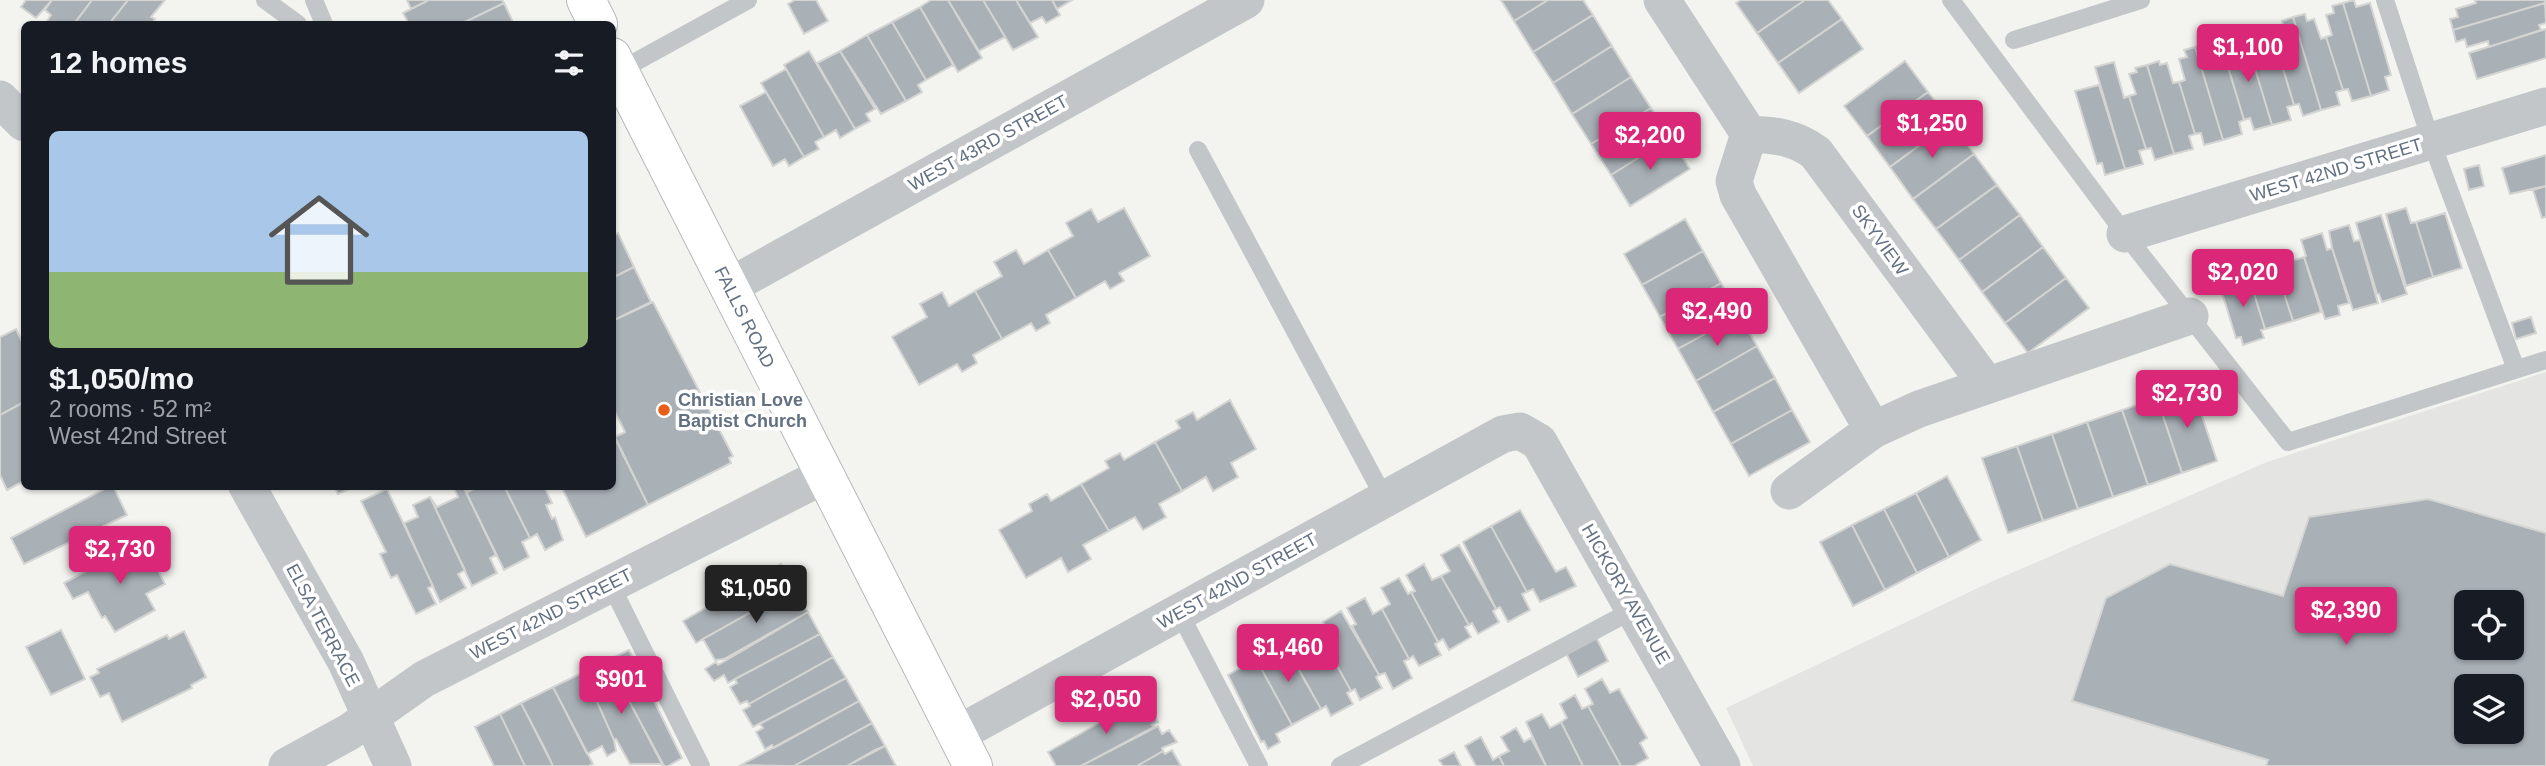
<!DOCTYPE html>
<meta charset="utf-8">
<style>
:root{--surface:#171b24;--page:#20242c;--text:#f1f3f6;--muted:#9ea1a6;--line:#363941;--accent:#db2777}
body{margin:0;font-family:Helvetica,sans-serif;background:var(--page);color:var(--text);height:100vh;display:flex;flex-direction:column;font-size:26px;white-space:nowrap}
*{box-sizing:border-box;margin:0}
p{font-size:23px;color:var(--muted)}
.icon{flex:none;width:38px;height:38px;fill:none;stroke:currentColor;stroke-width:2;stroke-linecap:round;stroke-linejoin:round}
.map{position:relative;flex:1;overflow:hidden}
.drawer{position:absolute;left:21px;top:21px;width:595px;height:469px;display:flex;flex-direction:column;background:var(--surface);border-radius:10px;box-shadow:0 2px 5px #0004}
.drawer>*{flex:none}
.tools{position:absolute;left:2454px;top:590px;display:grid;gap:14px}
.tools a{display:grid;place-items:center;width:70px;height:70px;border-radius:10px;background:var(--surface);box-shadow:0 2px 5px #0004;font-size:35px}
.price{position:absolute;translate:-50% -60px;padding:0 16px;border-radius:7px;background:var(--accent);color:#fff;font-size:23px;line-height:46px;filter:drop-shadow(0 2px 4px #0008)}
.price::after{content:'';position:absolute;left:50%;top:42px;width:21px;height:16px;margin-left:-10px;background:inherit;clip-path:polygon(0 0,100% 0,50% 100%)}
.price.active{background:#222;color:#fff}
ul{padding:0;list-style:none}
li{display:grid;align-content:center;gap:14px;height:371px;padding:0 28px}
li+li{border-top:2px solid var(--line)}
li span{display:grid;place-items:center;height:217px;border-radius:10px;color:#555}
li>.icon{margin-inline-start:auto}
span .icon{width:126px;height:126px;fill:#fffc;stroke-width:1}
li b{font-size:30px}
h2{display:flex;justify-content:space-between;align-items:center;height:84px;padding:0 28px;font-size:30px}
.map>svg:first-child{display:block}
</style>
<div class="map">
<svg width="2546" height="766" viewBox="0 0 2546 766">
<rect width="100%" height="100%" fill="#f3f4ef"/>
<path fill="#e4e5e3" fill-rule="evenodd" d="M2546 372V766H1753L1726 708 1984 585 2267 462ZM2466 602H2511V648H2466ZM2466 686H2511V732H2466Z"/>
<path fill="#a9b0b6" stroke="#d4d5d2" stroke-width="2" fill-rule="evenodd" d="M26 0H52L36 18 21 7Z
M52 0H92L74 24H45L51 15 45 10Z
M92 0H128L109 24H74Z
M128 0H165L151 17 155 19 151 24H109Z
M407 0H429L411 9Z
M429 0H502L504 3 461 24H409L403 13Z
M795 0H816L828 21 804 34 788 4Z
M931 0H948L982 58 958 72 920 7Z
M948 0H983L1005 37 979 51Z
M983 0H1016L1038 37 1013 50Z
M1016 0H1052L1060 15 1046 23 1042 17 1030 23Z
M1052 0H1072L1057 9Z
M1501 0H1548L1514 21Z
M1548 0H1583L1593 15 1533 52 1514 21Z
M1741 0H1805L1757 33 1736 3Z
M1805 0H1828L1842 19 1778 63 1757 33Z
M2354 0 2356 7 2370 3 2391 75 2385 77 2389 90 2371 96 2343 3Z
M2475 0H2545V3L2453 30 2450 19 2458 17 2456 9 2476 3Z
M504 3 514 24H461Z
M2343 3 2371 96 2352 101 2348 89 2343 90 2326 37 2332 35 2326 15 2334 13 2332 6Z
M2545 3 2546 23 2539 25 2541 30 2489 47 2488 41 2467 47 2465 39 2456 42 2453 30Z
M920 7 953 65 926 80 892 22Z
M2305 14 2307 21 2314 19 2321 39 2326 37 2343 90 2336 92 2340 105 2321 110 2293 17Z
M1593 15 1612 46 1553 83 1533 52Z
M2293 17 2321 110 2303 116 2299 104 2294 105 2278 52 2284 50 2278 30 2284 29 2282 21Z
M1842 19 1863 49 1799 93 1778 63Z
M892 22 926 80 918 85 922 92 906 101 867 35Z
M2255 29 2257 37 2266 34 2271 53 2278 52 2294 105 2287 107 2291 120 2272 125 2244 32Z
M2546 29V58L2477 79 2469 53Z
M2244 32 2272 125 2254 130 2250 118 2244 120 2228 67 2234 65 2228 45 2235 43 2233 35Z
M867 35 906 101 881 114 840 51Z
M2207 43 2209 51 2216 49 2222 68 2228 67 2244 120 2239 122 2242 134 2223 140 2195 47Z
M1612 46 1631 77 1572 114 1553 83Z
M2195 47 2223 140 2204 145 2201 133 2195 134 2179 82 2185 80 2179 59 2187 57 2184 50Z
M809 51 855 129 840 138 836 130 824 137 784 65Z
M840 51 875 109 866 114 870 121 855 129 817 63Z
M1905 61 1928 92 1867 136 1844 106Z
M2159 61 2160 65 2167 63 2173 83 2179 82 2195 134 2189 136 2193 149 2174 154 2147 65Z
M2114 62 2124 98 2129 96 2146 149 2139 151 2143 164 2125 169 2095 67Z
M2147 65 2174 154 2155 160 2151 148 2146 149 2129 96 2136 94 2129 74 2137 72 2135 68Z
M786 69 824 137 815 142 819 149 804 157 761 83Z
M1631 77 1651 108 1591 144 1572 114Z
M2099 85 2125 169 2105 175 2102 163 2097 164 2075 91Z
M766 92 804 157 789 166 785 159 773 166 740 106Z
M1928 92 1951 122 1890 167 1867 136Z
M1651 108 1670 138 1611 175 1591 144Z
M1951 122 1974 154 1913 199 1890 167Z
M1670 138 1690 169 1630 206 1611 175Z
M1974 154 1997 185 1936 229 1913 199Z
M2546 155V186L2510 194 2502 168Z
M2479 165 2484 186 2469 190 2464 169Z
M1997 185 2020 215 1959 260 1936 229Z
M2546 186V217L2542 218 2533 190Z
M1124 208 1150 256 1119 273 1124 281 1110 289 1105 281 1076 298 1048 250 1073 236 1066 223 1091 209 1098 222Z
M2406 208 2411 223 2416 222 2433 277 2406 286 2386 214Z
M2445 213 2462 268 2433 277 2416 222Z
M2020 215 2043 247 1982 292 1959 260Z
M2381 215 2407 294 2382 302 2379 294H2377L2356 223Z
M1685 219 1703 251 1642 285 1624 254Z
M2349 225 2354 241 2360 240 2378 303 2353 310 2332 248 2329 231Z
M618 233 634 267 612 278V236Z
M2322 233 2327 250 2332 248 2349 303 2338 306 2340 315 2325 319 2304 257 2306 256 2301 240Z
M2043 247 2066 278 2005 323 1982 292Z
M1016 250 1024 264 1048 250 1076 298 1046 315 1050 323 1036 331 1031 323 1002 339 975 291 1002 276 994 262Z
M1703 251 1721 283 1660 317 1642 285Z
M2304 257 2321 312 2293 321 2275 266Z
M2275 266 2293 321 2265 329 2248 274Z
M634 267 651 302 612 321V278Z
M2248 274 2265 329 2261 330 2264 338 2243 345 2241 337 2236 338 2219 283Z
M2066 278 2089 308 2028 353 2005 323Z
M1721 283 1739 315 1678 349 1660 317Z
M975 291 1002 339 973 355 977 363 962 372 957 364 919 385 892 337 927 317 920 304 942 292 949 306Z
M653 302 733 456 729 458 731 463 648 505 615 437 625 432 612 406V321Z
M1739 315 1757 346 1696 381 1678 349Z
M2531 317 2536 333 2516 339 2512 323Z
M16 329 24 346V402L0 415V337Z
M1757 346 1775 378 1713 412 1696 381Z
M1775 378 1792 410 1731 444 1713 412Z
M2192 386 2217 461 2182 473 2157 398Z
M2157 398 2182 473 2148 485 2122 410Z
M1230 400 1256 449 1231 463 1238 477 1213 491 1206 477 1182 491 1155 442 1180 428 1176 421 1193 412 1197 420Z
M24 402V481L7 490 0 475V415Z
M1792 410 1810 442 1749 476 1731 444Z
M2122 410 2148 485 2113 497 2087 422Z
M2087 422 2113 497 2078 509 2052 434Z
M612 432 648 505 586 537 561 486H612Z
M2052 434 2078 509 2043 521 2017 446Z
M1155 442 1182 491 1159 504 1166 517 1143 530 1135 517 1109 531 1081 484 1109 468 1105 461 1120 453 1124 460Z
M2017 446 2043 521 2008 533 1982 458Z
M1947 476 1981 540 1949 557 1916 493Z
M1081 484 1109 531 1083 545 1091 559 1068 572 1061 558 1026 578 999 530 1032 511 1029 504 1047 494 1051 501Z
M110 486H113L127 515 24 564 11 538Z
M334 486H354V487L338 494Z
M453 486H463L496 555 490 558 497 573 472 586 430 497 437 507 458 497Z
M463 486 468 492 479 486H504L530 538 522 542 529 557 504 570Z
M504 486H544L552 503 546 505 552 519 555 517 563 540 545 550 537 534 530 538Z
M387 489 433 586 428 588 436 604 416 614 397 575 391 578 380 554 386 552 361 501Z
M1916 493 1949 557 1917 573 1884 509Z
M430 497 465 570 458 574 466 588 440 602 404 523 418 517 413 505Z
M2428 499 2546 533V766H2266L2268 760 2072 701 2106 598 2170 564 2283 596 2309 517ZM2466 602H2511V648H2466ZM2466 686H2511V732H2466Z
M1884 509 1917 573 1885 590 1852 525Z
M1520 510 1556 572 1566 567 1576 586 1540 602 1533 589 1527 592 1491 526Z
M1852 525 1885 590 1853 606 1820 542Z
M1491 526 1527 592 1522 594 1530 610 1508 622 1500 607 1496 609 1463 542Z
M143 541 165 584 146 594 155 610 115 632 105 616 102 618 88 592 73 599 64 583Z
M1459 545 1496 609 1493 611 1499 622 1478 634 1472 623 1469 625 1441 576 1450 571 1441 555Z
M781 564 794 588 696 643 683 621Z
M1424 564 1432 580 1441 576 1469 625 1465 627 1471 637 1449 650 1443 639 1438 642 1411 592 1415 591 1406 575Z
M1399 578 1408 594 1411 592 1438 642 1435 644 1441 655 1419 666 1413 656 1409 659 1382 609 1390 604 1381 588Z
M794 588 808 612 724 659 715 660 703 639Z
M1365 598 1373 614 1382 609 1409 659 1404 661 1412 678 1393 689 1385 673 1379 675 1352 626 1356 624 1347 608Z
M1341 611 1379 675 1376 677 1382 688 1360 700 1355 689 1351 691 1324 642 1331 638 1323 622Z
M808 612 820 634 728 683 724 675 714 681 705 669 716 662 718 665Z
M61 630 85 679 51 695 26 647Z
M184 631 206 677 191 685 192 688 122 722 109 693 100 697 90 677 99 673 97 669 167 635 169 639Z
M1306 631 1315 647 1324 642 1351 691 1347 693 1353 704 1331 716 1326 706 1321 709 1293 659 1297 657 1288 641Z
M820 634 833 657 749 704 747 701 740 704 730 687 737 683 735 679Z
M1596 637 1608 661 1578 677 1566 653Z
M1284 644 1321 709 1292 725 1256 659Z
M629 650 682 758 668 766H663L608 660Z
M833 657 846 678 753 727 743 710 750 706 749 704Z
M1256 659 1292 725 1276 734 1280 742 1268 749 1264 741 1261 742 1228 675Z
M608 660 616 677 663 764H630L616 739 614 740 584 672Z
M584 672 614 740 616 751 607 756 602 746 587 754 553 687Z
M846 678 859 701 774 748 772 745 765 749 756 732 763 728 760 724Z
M1602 679 1610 693 1619 689 1647 738 1640 743 1648 758 1634 766H1621L1588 706 1593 704 1585 689Z
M553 687 593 764 588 766H553L521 703Z
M1575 695 1582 709 1588 706 1621 766H1583L1561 722 1567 718 1560 704Z
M1145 697 1158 722 1152 725 1154 727 1081 766H1056L1048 752Z
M859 701 872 723 794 766 741 765Z
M521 703 545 749 553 766H525L500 714Z
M500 714 525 766H494L475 727Z
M1542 714 1550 728 1561 722 1583 766H1546L1526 722Z
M872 723 885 746 847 766H794Z
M1158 726 1162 734 1169 730 1177 742 1162 748 1163 751 1137 766H1081Z
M1516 728 1524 742 1531 738 1546 766H1504L1499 756 1509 751 1501 737Z
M1481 737 1493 760 1499 756 1504 766H1476L1465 746Z
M885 746 896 766H847L875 750Z
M1172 750 1181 766H1137L1163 751 1165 754Z
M1454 752 1461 766H1443L1439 760Z"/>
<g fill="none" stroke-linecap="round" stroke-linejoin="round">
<g stroke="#b5b9bd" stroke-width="40">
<g id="secondary">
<path d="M586 0 598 24"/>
<path id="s1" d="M612 57 973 766"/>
</g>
</g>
<path stroke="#c3c6c9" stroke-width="18" d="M265 0 298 24
M314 0 324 24
M1951 0 2125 234 2288 442 2546 360
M2385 0 2431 141 2516 369
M2014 40 2141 0
M619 71 748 0
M1198 150 1385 499
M610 583 701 766
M1179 612 1259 766
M1340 766 1635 609"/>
<path stroke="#c3c6c9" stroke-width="37" d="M1662 0 1749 134
M0 99 24 123
M1749 134C1775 135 1795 137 1816 153L1987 385
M1749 134 1734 181 1738 195 1873 430
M2125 234 2546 106
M730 286 1246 0
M247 486 346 662 393 766
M1789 491 1873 430 1919 409 2190 316
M956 735 1503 434 1520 431 1539 442 1722 766
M287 766 349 732 424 679 823 476"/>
<use href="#secondary" stroke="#fff" stroke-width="38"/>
</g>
<circle fill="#e85f1b" stroke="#fff" stroke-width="2.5" cx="664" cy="410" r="7"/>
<g text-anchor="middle" stroke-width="7" stroke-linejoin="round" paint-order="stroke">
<g font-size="18" fill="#627081" stroke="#fff">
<text transform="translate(988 143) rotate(-29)" y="6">WEST 43RD STREET</text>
<text transform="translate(2336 170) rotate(-17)" y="6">WEST 42ND STREET</text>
<text transform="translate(1880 240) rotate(54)" y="6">SKYVIEW</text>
<text dy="6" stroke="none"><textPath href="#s1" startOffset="292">FALLS ROAD</textPath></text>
<text transform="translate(1237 581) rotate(-29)" y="6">WEST 42ND STREET</text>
<text transform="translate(1626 594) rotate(60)" y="6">HICKORY AVENUE</text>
<text transform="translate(551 614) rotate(-27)" y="6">WEST 42ND STREET</text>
<text transform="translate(323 625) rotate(62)" y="6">ELSA TERRACE</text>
</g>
<g font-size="18" font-weight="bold" fill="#627081" stroke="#fff" text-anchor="start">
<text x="678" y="406">Christian Love<tspan x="678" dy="21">Baptist Church</tspan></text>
</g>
</g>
</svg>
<div class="tools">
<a><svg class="icon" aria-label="locate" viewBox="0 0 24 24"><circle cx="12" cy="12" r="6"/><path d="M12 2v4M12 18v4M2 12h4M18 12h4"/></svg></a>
<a><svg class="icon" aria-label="layers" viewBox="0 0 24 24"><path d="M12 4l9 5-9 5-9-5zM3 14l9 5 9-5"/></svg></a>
</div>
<b class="price" style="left:2248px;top:84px">$1,100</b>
<b class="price" style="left:1932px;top:160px">$1,250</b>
<b class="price" style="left:1650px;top:172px">$2,200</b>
<b class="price" style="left:2243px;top:309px">$2,020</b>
<b class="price" style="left:1717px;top:348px">$2,490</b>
<b class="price" style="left:2187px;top:430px">$2,730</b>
<b class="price" style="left:120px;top:586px">$2,730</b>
<b class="price active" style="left:756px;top:625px">$1,050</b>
<b class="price" style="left:2346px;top:647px">$2,390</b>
<b class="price" style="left:1288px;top:684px">$1,460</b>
<b class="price" style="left:621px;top:716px">$901</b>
<b class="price" style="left:1106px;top:736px">$2,050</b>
<section class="drawer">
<h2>12 homes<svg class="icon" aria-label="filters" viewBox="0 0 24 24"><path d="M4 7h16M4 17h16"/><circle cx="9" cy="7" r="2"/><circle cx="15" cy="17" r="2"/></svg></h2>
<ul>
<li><span style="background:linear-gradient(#a9c7e8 65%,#8fb573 0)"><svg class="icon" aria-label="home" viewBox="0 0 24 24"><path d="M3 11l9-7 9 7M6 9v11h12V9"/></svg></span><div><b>$1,050/mo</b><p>2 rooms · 52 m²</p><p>West 42nd Street</p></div></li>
</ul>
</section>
</div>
